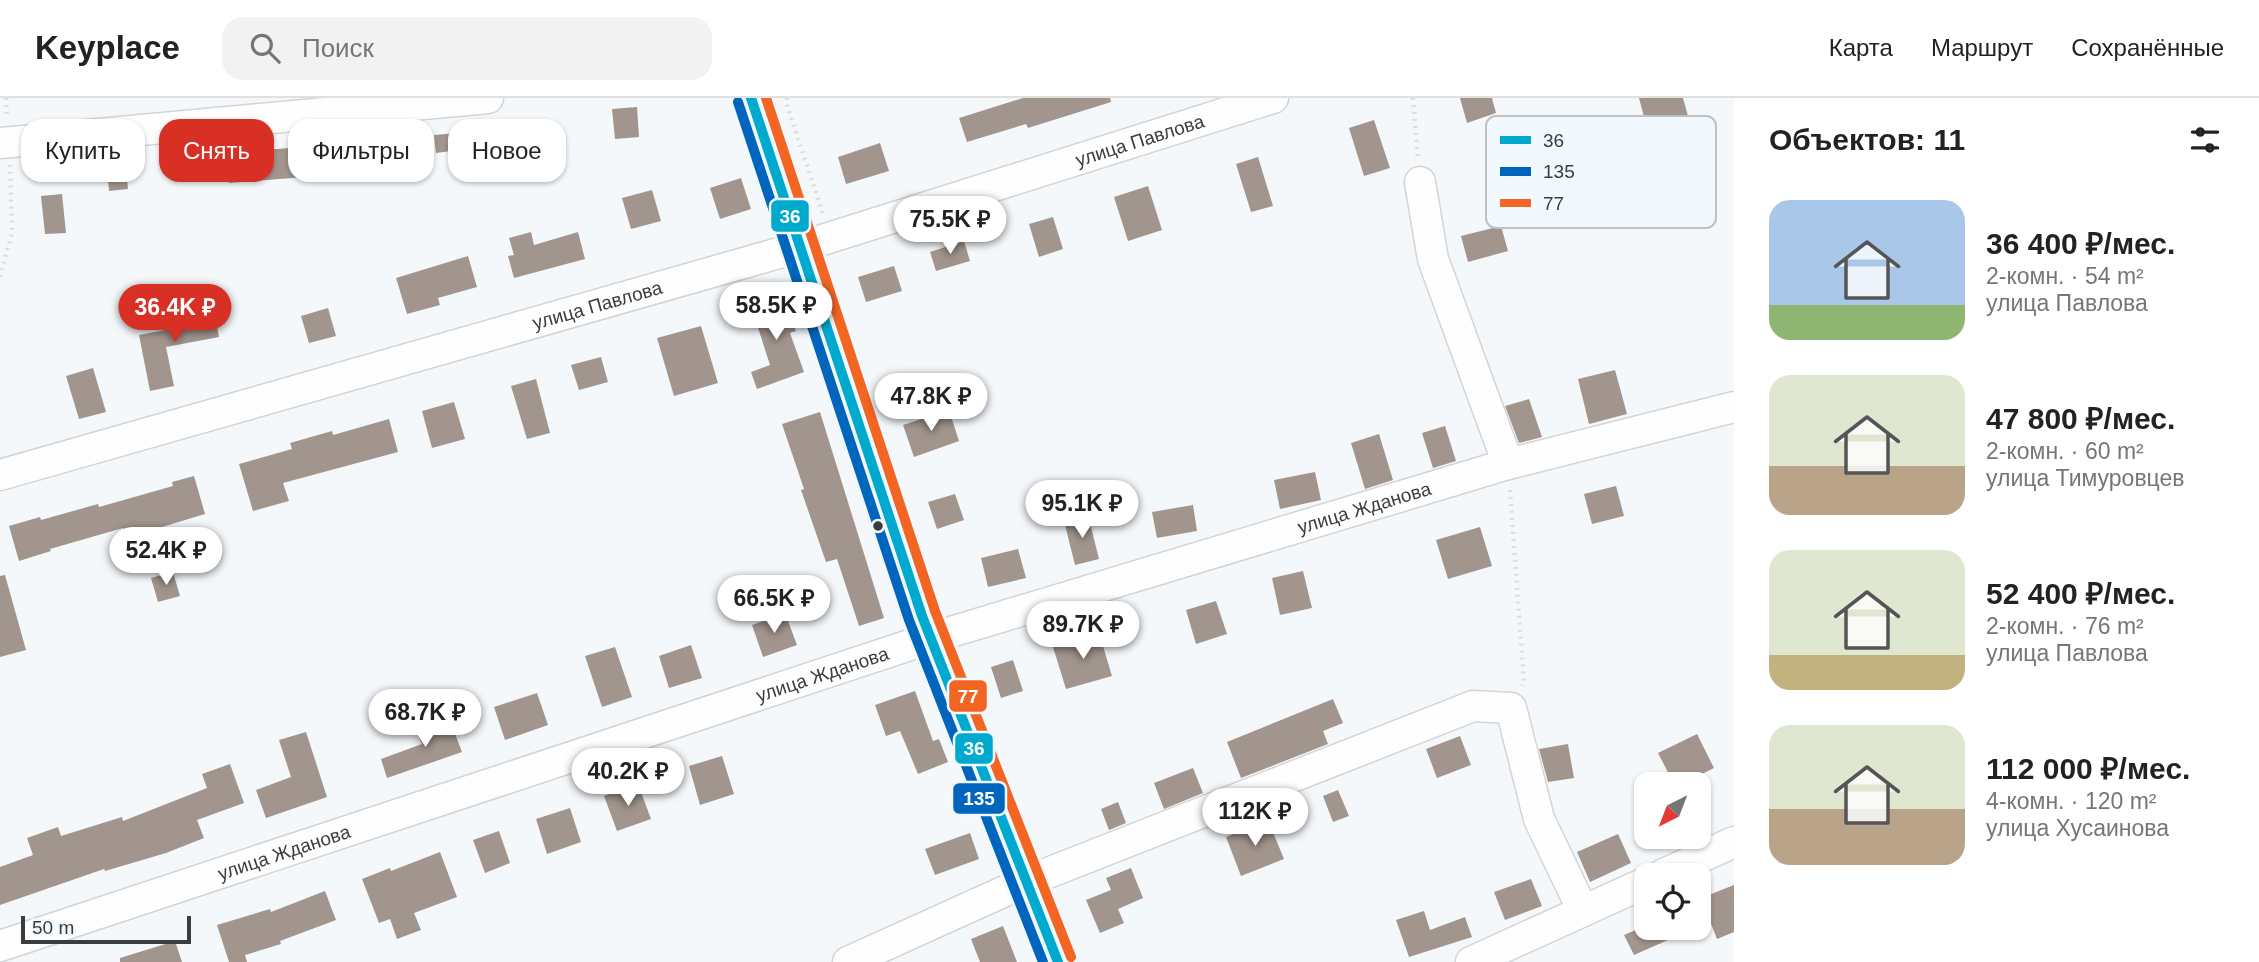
<!DOCTYPE html>
<html lang="ru">
<meta charset="utf-8">
<style>
:root{--surface:#fff;--page:#f2f2f2;--text:#222;--muted:#767676;--line:#e0e0e0;--accent:#d93025}
body{margin:0;font-family:Helvetica,sans-serif;background:var(--page);color:var(--text);height:100vh;display:flex;flex-direction:column;font-size:26px;white-space:nowrap}
*{box-sizing:border-box;margin:0}
p{font-size:23px;color:var(--muted)}
.icon{flex:none;width:38px;height:38px;fill:none;stroke:currentColor;stroke-width:2;stroke-linecap:round;stroke-linejoin:round}
.map{position:relative;flex:1;overflow:hidden}
.sheet{display:flex;flex-direction:column;background:var(--surface);width:525px}
.sheet>*{flex:none}
.guide{position:absolute;left:21px;top:21px;width:665px;height:63px;display:flex;gap:14px}
.needle{width:46px;rotate:222deg}
.tools{position:absolute;left:1634px;top:674px;display:grid;gap:14px}
.tools a{display:grid;place-items:center;width:77px;height:77px;border-radius:14px;background:var(--surface);box-shadow:0 2px 5px #0004;font-size:35px}
.scale{position:absolute;left:21px;bottom:18px;width:170px;box-sizing:border-box;padding-left:7px;border:4px solid #3a3d3f;border-top:0;font-size:19px;line-height:24px;white-space:nowrap;color:#3a3d3f;-webkit-text-stroke:5px #f2f9fe;paint-order:stroke}
.price{position:absolute;translate:-50% -60px;padding:0 16px;border-radius:24px;background:#fff;color:#222;font-size:23px;line-height:46px;filter:drop-shadow(0 2px 4px #0008)}
.price::after{content:'';position:absolute;left:50%;top:42px;width:21px;height:16px;margin-left:-10px;background:inherit;clip-path:polygon(0 0,100% 0,50% 100%)}
.price.active{background:var(--accent);color:#fff}
ul{padding:0;list-style:none}
li{display:flex;align-items:center;gap:21px;height:175px;padding:0 35px}
li span{display:grid;place-items:center;flex:none;width:196px;height:140px;border-radius:21px;color:#555}
li>.icon{margin-inline-start:auto}
span .icon{width:84px;height:84px;fill:#fffc;stroke-width:1}
li b{font-size:30px}
h2{display:flex;justify-content:space-between;align-items:center;height:84px;padding:0 35px;font-size:30px}
.pill{padding:0 24px;border-radius:21px;background:var(--surface);box-shadow:0 2px 5px #0004;font-size:24px;line-height:63px}
.pill.active{background:var(--accent);color:#fff}
header{display:flex;align-items:center;gap:42px;box-sizing:border-box;height:98px;padding:0 35px;background:var(--surface);border-bottom:2px solid var(--line)}
header strong{font-size:33px}
nav{display:flex;gap:38px;margin-inline-start:auto;font-size:24px}
.search{width:490px;height:63px;background:var(--page);display:flex;align-items:center;gap:18px;box-sizing:border-box;padding:0 24px;border-radius:21px;color:var(--muted);font-size:26px}
main{display:flex;flex:1;min-height:0}
.map>svg:first-child{display:block}
</style>
<header>
<strong>Keyplace</strong>
<div class="search"><svg class="icon" aria-label="search" viewBox="0 0 24 24"><circle cx="10" cy="10" r="6"/><path d="M15 15l6 6"/></svg>Поиск</div>
<nav><a>Карта</a><a>Маршрут</a><a>Сохранённые</a></nav>
</header>
<main>
<div class="map">
<svg width="1734" height="864" viewBox="0 0 1734 864">
<rect width="100%" height="100%" fill="#f5f8fb"/>
<path fill="#a2958d" d="M1023 0H1110L1111 4 1028 30 1026 26 967 44 959 20Z
M1460 0H1492L1496 15 1467 25Z
M1639 0H1683L1688 18 1647 30Z
M637 9 639 39 615 41 612 11Z
M1374 22 1390 70 1364 78 1349 30Z
M457 35 459 52 436 55 434 37Z
M392 38 395 77 360 80 356 41Z
M880 45 889 73 846 86 838 59Z
M303 49 305 79 229 85 227 55Z
M1258 59 1273 108 1251 114 1236 66Z
M125 60 128 91 109 93 106 62Z
M741 80 751 111 720 121 710 90Z
M1148 88 1162 132 1128 143 1114 99Z
M652 92 661 123 631 131 622 100Z
M62 96 66 135 45 136 41 98Z
M1053 119 1063 151 1039 159 1029 126Z
M1501 128 1508 153 1468 164 1461 138Z
M531 134 534 147 578 134 585 161 514 180 508 158 514 157 509 140Z
M964 143 970 163 936 173 930 154Z
M468 158 477 189 438 200 440 207 407 216 396 180Z
M894 168 902 193 866 204 858 179Z
M784 197 796 233 790 235 804 274 757 291 751 274 770 267 751 208Z
M213 206 219 239 166 249 174 288 150 293 139 237 191 227 188 211Z
M328 210 336 238 309 245 301 218Z
M701 228 718 285 674 298 657 240Z
M601 259 608 284 579 292 571 267Z
M93 270 106 314 79 321 66 278Z
M1615 272 1627 316 1589 326 1578 281Z
M536 281 550 335 527 341 511 288Z
M1529 301 1542 339 1519 345 1505 308Z
M454 304 465 341 432 350 422 313Z
M949 312 959 343 914 359 903 327Z
M820 314 884 520 859 528 837 461 826 464 801 392 804 391 782 326Z
M389 321 398 354 283 385 289 403 253 413 239 366 292 351 290 345 332 333 333 337Z
M1445 328 1456 363 1433 370 1422 335Z
M1379 336 1393 382 1365 391 1351 345Z
M1315 374 1321 402 1280 411 1274 382Z
M194 378 205 416 162 429 163 434 127 445 123 430 50 451 51 453 19 463 9 428 40 419 41 422 98 406 99 409 173 388 172 384Z
M1616 388 1624 418 1592 426 1584 396Z
M955 396 964 422 937 431 928 404Z
M1193 407 1197 433 1157 440 1152 414Z
M1088 417 1099 461 1075 467 1064 423Z
M1480 429 1492 468 1448 481 1436 442Z
M1018 451 1026 480 988 489 981 460Z
M1303 473 1312 510 1280 517 1272 480Z
M173 474 180 498 158 504 151 480Z
M5 477 26 552 0 559V478Z
M1216 503 1227 536 1196 546 1186 512Z
M785 515 797 547 763 559 752 527Z
M1099 535 1112 578 1066 591 1053 549Z
M691 547 702 580 669 590 659 558Z
M615 549 632 599 602 609 585 558Z
M1013 562 1023 593 1001 600 991 569Z
M915 593 933 643 939 641 948 664 918 676 900 633 886 638 875 607Z
M537 595 548 627 505 642 494 609Z
M1333 601 1343 625 1323 633 1328 646 1241 680 1227 644Z
M449 620 462 654 387 680 381 661 422 646 416 633Z
M306 634 327 699 266 720 256 692 291 679 279 642Z
M1697 636 1714 670 1682 686H1674L1658 655Z
M1460 638 1471 667 1437 680 1426 651Z
M1568 646 1574 680 1548 684 1539 651Z
M722 658 734 696 700 707 689 668Z
M230 666 244 705 197 722 204 740 166 755 105 773 104 771 0 807V769L33 757 27 740 58 729 61 738 122 719 123 723 207 690 202 676Z
M1193 670 1203 695 1164 711 1154 685Z
M638 686 651 721 617 733 604 698Z
M1338 692 1349 718 1333 724 1323 698Z
M1118 704 1126 725 1109 732 1101 711Z
M570 710 581 744 547 756 536 721Z
M1268 722 1284 761 1241 778 1226 739Z
M499 733 510 765 485 775 473 742Z
M970 735 979 761 935 777 925 751Z
M1618 736 1631 765 1590 784 1577 754Z
M440 754 457 799 414 815 421 832 397 841 390 821 379 825 362 781 390 770 391 773Z
M1131 770 1143 800 1118 811 1124 825 1100 835 1086 802 1111 792 1106 780Z
M1531 781 1542 808 1505 822 1494 794Z
M1734 787V834L1717 841 1701 800Z
M325 793 336 822 280 843 281 846 245 857 247 864H229L217 827 270 811 271 814Z
M1424 813 1430 832 1465 819 1472 839 1409 859 1396 822Z
M1003 828 1017 864H980L971 841Z
M1640 830H1695L1634 857 1624 837Z
M175 843 182 864H120V860Z"/>
<g fill="none" stroke-linecap="round" stroke-linejoin="round">
<g stroke="#d2d4d6" stroke-width="33">
<g id="minor">
<path d="M0 45 488 0"/>
<path d="M1420 84 1433 161 1508 366"/>
<path id="s1" d="M0 377 800 149 1273 0"/>
<path d="M1662 777 1734 744"/>
<path id="s2" d="M0 848 931 540 1508 366 1734 309"/>
<path d="M848 864 1025 784 1473 608 1511 610 1539 721 1583 813"/>
<path d="M1471 864 1647 784"/>
</g>
</g>
<g stroke="#bcc5cb" stroke-width="40">
<path id="major" d="M751 0 922 518 1058 864"/>
</g>
<path stroke="#dcdddd" stroke-width="4.5" stroke-dasharray="2 5" stroke-linecap="butt" d="M6 0 7 20
M787 0 786 4 823 116
M1413 0 1418 62
M0 179 12 135 10 67
M1510 392 1524 584 1522 588"/>
<use href="#minor" stroke="#fefefe" stroke-width="30"/>
<use href="#major" stroke="#eff4f8" stroke-width="37"/>
<g stroke="#f2f9fe" stroke-width="16">
<path id="bus-1" d="M751 0 922 518 1058 864"/>
</g>
<g stroke="#f2f9fe" stroke-width="16">
<path id="bus-2" d="M738 4 909 522 1043 864"/>
</g>
<g stroke="#f2f9fe" stroke-width="16">
<path id="bus-3" d="M766 0 935 513 1071 859"/>
</g>
<use href="#bus-1" stroke="#00a9ce" stroke-width="10"/>
<use href="#bus-2" stroke="#0065bd" stroke-width="10"/>
<use href="#bus-3" stroke="#f26522" stroke-width="10"/>
</g>
<circle fill="#3a3d3f" stroke="#f2f9fe" stroke-width="2.5" cx="878" cy="428" r="6"/>
<g text-anchor="middle" stroke-width="7" stroke-linejoin="round" paint-order="stroke">
<g font-size="19" fill="#3a3d3f" stroke="#f2f9fe">
<text dy="7" stroke="none"><textPath href="#s1" startOffset="1188">улица Павлова</textPath></text>
<text dy="7" stroke="none"><textPath href="#s1" startOffset="621">улица Павлова</textPath></text>
<text dy="7" stroke="none"><textPath href="#s2" startOffset="1433">улица Жданова</textPath></text>
<text dy="7" stroke="none"><textPath href="#s2" startOffset="866">улица Жданова</textPath></text>
<text dy="7" stroke="none"><textPath href="#s2" startOffset="299">улица Жданова</textPath></text>
</g>
</g>
<rect x="1486" y="18" width="230" height="112" rx="10" fill="#f2f9fe" stroke="#bbc1c5" stroke-width="2"/>
<rect x="1500" y="38" width="31" height="8" fill="#00a9ce"/>
<rect x="1500" y="69" width="31" height="9" fill="#0065bd"/>
<rect x="1500" y="101" width="31" height="8" fill="#f26522"/>
<g font-size="19" fill="#3a3d3f">
<text x="1543" y="49">36</text>
<text x="1543" y="80">135</text>
<text x="1543" y="112">77</text>
</g>
<g stroke="#f2f9fe" stroke-width="2.5">
<rect x="770" y="101" width="40" height="34" rx="7" fill="#00a9ce"/>
<rect x="948" y="581" width="40" height="34" rx="7" fill="#f26522"/>
<rect x="954" y="634" width="40" height="33" rx="7" fill="#00a9ce"/>
<rect x="952" y="684" width="54" height="33" rx="7" fill="#0065bd"/>
</g>
<g font-size="19" text-anchor="middle" font-weight="bold" fill="#fff">
<text x="790" y="125">36</text>
<text x="968" y="605">77</text>
<text x="974" y="657">36</text>
<text x="979" y="707">135</text>
</g>
</svg>
<div class="tools">
<a><svg class="needle" viewBox="-14 -14 28 28"><path d="M0-13l5 13h-10z" fill="#e53935"/><path d="M0 13l5-13h-10z" fill="#767676"/></svg></a>
<a><svg class="icon" aria-label="locate" viewBox="0 0 24 24"><circle cx="12" cy="12" r="6"/><path d="M12 2v4M12 18v4M2 12h4M18 12h4"/></svg></a>
</div>
<div class="scale">50 m</div>
<b class="price" style="left:950px;top:158px">75.5K ₽</b>
<b class="price" style="left:776px;top:244px">58.5K ₽</b>
<b class="price active" style="left:175px;top:246px">36.4K ₽</b>
<b class="price" style="left:931px;top:335px">47.8K ₽</b>
<b class="price" style="left:1082px;top:442px">95.1K ₽</b>
<b class="price" style="left:166px;top:489px">52.4K ₽</b>
<b class="price" style="left:774px;top:537px">66.5K ₽</b>
<b class="price" style="left:1083px;top:563px">89.7K ₽</b>
<b class="price" style="left:425px;top:651px">68.7K ₽</b>
<b class="price" style="left:628px;top:710px">40.2K ₽</b>
<b class="price" style="left:1255px;top:750px">112K ₽</b>
<div class="guide">
<a class="pill">Купить</a>
<a class="pill active">Снять</a>
<a class="pill">Фильтры</a>
<a class="pill">Новое</a>
</div>
</div>
<section class="sheet">
<h2>Объектов: 11<svg class="icon" aria-label="filters" viewBox="0 0 24 24"><path d="M4 7h16M4 17h16"/><circle cx="9" cy="7" r="2"/><circle cx="15" cy="17" r="2"/></svg></h2>
<ul>
<li><span style="background:linear-gradient(#a9c7e8 75%,#8fb573 0)"><svg class="icon" aria-label="home" viewBox="0 0 24 24"><path d="M3 11l9-7 9 7M6 9v11h12V9"/></svg></span><div><b>36 400 ₽/мес.</b><p>2-комн. · 54 m²</p><p>улица Павлова</p></div></li>
<li><span style="background:linear-gradient(#dfe7d0 65%,#b9a48a 0)"><svg class="icon" aria-label="home" viewBox="0 0 24 24"><path d="M3 11l9-7 9 7M6 9v11h12V9"/></svg></span><div><b>47 800 ₽/мес.</b><p>2-комн. · 60 m²</p><p>улица Тимуровцев</p></div></li>
<li><span style="background:linear-gradient(#dfe7d0 75%,#c2b280 0)"><svg class="icon" aria-label="home" viewBox="0 0 24 24"><path d="M3 11l9-7 9 7M6 9v11h12V9"/></svg></span><div><b>52 400 ₽/мес.</b><p>2-комн. · 76 m²</p><p>улица Павлова</p></div></li>
<li><span style="background:linear-gradient(#dfe7d0 60%,#b9a48a 0)"><svg class="icon" aria-label="home" viewBox="0 0 24 24"><path d="M3 11l9-7 9 7M6 9v11h12V9"/></svg></span><div><b>112 000 ₽/мес.</b><p>4-комн. · 120 m²</p><p>улица Хусаинова</p></div></li>
</ul>
</section>
</main>
